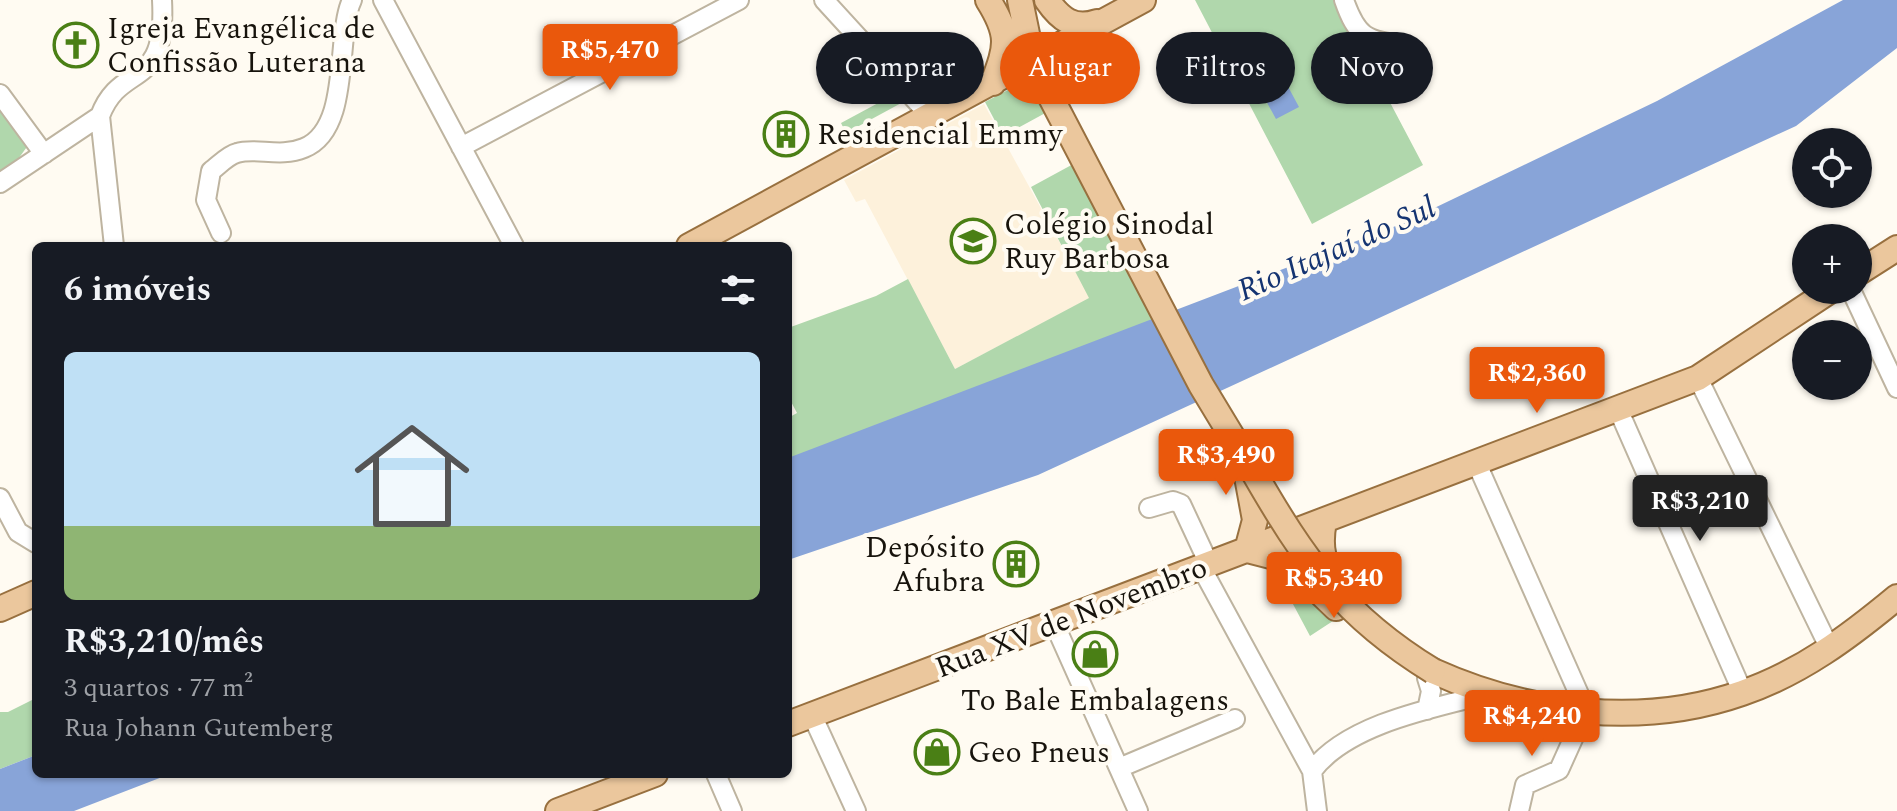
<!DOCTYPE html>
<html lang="pt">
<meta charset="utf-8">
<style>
:root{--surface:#171b24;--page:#20242c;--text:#f1f3f6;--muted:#9ea1a6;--line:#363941;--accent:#ea580c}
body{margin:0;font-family:Spectral,serif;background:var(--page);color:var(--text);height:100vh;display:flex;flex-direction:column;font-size:30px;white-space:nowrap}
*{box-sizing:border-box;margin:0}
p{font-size:26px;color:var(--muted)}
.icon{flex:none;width:44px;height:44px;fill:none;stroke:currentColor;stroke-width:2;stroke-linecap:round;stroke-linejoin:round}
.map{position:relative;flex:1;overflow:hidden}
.sheet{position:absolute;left:32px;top:242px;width:760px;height:536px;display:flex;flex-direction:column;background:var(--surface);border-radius:12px;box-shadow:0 2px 6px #0004}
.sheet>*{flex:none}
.banner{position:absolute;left:816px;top:32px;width:760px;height:72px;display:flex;gap:16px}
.tools{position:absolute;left:1792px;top:128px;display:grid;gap:16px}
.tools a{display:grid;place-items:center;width:80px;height:80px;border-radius:50%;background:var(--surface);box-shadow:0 2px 6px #0004;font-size:40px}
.price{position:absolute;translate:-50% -68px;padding:0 18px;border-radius:8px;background:var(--accent);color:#fff;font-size:26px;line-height:52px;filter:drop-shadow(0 2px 4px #0008)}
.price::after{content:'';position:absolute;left:50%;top:48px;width:24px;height:18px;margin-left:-12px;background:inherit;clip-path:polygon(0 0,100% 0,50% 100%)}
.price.current{background:#222;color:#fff}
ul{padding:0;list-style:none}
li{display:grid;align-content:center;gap:16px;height:424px;padding:0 32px}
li+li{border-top:2px solid var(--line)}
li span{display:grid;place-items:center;height:248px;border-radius:12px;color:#555}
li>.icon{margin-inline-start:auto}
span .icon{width:144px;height:144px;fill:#fffc;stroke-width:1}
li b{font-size:34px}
h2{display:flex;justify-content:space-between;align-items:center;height:96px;padding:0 32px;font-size:34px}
.chip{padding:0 28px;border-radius:36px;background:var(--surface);box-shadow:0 2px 6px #0004;font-size:28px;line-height:72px}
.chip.current{background:var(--accent);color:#fff}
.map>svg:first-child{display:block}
</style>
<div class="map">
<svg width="1897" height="811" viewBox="0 0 1897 811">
<rect width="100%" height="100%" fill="#fffbf2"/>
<path fill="#fdf1db" d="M984 104 1090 298 955 369 865 199 856 202 844 180Z"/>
<path fill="#b0d7ac" d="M1195 0H1336L1423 165 1312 224Z
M852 40 905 101 846 133 841 123 880 102 848 42Z
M1031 78 1049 111 1003 136 985 102Z
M0 101 29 144 0 184Z
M1077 162 1165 316 788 461V418L797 413 788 396V328L876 296 908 279 955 369 1089 298 1031 187Z
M1270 561 1336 619 1310 636Z
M36 698V755L0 769V712H8Z"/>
<path fill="#88a4d8" d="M1843 0H1897V48L1796 126 1038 475 788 560V458L1401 224 1657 101Z
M1272 57 1299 107 1276 119 1249 70Z
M36 755V774H170L74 811H0V769Z"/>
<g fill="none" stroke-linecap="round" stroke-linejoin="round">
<g stroke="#beb4a0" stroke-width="22">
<path id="minor" d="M383 0 514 246
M824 0 931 117
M1344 0C1357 37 1366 41 1404 45
M0 94 44 154
M461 147 739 0
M0 183 100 116
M221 233 206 200 211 171C218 166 228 155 237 153 256 147 280 158 304 148 352 129 335 35 352 0
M114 246 100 116C121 60 167 93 162 0
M1851 290 1897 388
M1698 378 1830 649
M1618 409 1743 693
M1477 464 1586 710 1559 770 1525 785 1519 811
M0 498 18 532 36 543
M1149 508 1173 501 1181 504 1209 564
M1201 567 1312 771 1317 811
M1054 623 1138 811
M1427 710 1431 691 1427 678
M812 715 856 811
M1119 768 1235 719
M1312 771C1347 724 1433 708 1488 694
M716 774 732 811"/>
</g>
<g stroke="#98703f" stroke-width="28">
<path id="major" d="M988 0C1010 35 1007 46 993 83
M1020 0 1033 63 1201 385 1253 471
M1047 0C1060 19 1074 30 1097 22
M689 246 1143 0
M1858 273 1897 248
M1243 455 1255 520 1247 550
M1324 521C1319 547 1322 566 1341 584
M1247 550 1286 560 1336 608
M0 609 36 593
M1433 671C1528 714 1642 728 1742 693 1801 673 1850 636 1897 597
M788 724 1698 378 1831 290
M558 811 655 774"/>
</g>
<use href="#minor" stroke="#fff" stroke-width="18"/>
<use href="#major" stroke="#ebc79d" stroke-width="24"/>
<g stroke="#98703f" stroke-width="28" stroke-linecap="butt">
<path id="major-bridge" d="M1253 471C1304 560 1343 616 1433 671"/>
</g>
<use href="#major-bridge" stroke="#ebc79d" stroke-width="24"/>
</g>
<defs>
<g id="church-ring" transform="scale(2.3)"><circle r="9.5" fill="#fffbf2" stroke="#4a7f15" stroke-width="1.5"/><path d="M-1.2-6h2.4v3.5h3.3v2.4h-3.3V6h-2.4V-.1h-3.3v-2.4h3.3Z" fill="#4a7f15"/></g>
<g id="building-ring" transform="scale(2.3)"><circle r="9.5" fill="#fffbf2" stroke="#4a7f15" stroke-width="1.5"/><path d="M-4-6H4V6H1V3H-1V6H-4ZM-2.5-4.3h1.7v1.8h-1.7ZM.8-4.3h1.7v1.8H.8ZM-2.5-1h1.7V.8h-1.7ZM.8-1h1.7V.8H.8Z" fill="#4a7f15"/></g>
<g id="school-ring" transform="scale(2.3)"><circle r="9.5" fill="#fffbf2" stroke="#4a7f15" stroke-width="1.5"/><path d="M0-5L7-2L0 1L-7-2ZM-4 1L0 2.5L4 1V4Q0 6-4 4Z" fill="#4a7f15"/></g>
<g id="shop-ring" transform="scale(2.3)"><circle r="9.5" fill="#fffbf2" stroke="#4a7f15" stroke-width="1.5"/><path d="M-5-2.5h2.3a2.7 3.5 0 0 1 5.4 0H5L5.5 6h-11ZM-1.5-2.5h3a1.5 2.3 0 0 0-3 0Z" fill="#4a7f15"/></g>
</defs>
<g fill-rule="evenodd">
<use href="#church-ring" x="76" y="45"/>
<use href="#building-ring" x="786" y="134"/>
<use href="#school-ring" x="973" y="241"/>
<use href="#building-ring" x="1016" y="564"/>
<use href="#shop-ring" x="1095" y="654"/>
<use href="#shop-ring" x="937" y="752"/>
</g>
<g text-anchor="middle" stroke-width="8" stroke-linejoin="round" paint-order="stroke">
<g font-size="30" fill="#17130c" stroke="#fffbf2" text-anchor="start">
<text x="107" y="38">Igreja Evangélica de<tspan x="107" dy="34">Confissão Luterana</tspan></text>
<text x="817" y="144">Residencial Emmy</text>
<text x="1004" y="234">Colégio Sinodal<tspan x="1004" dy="34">Ruy Barbosa</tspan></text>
<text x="985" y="557" text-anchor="end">Depósito<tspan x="985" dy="34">Afubra</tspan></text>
<text x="1095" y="710" text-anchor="middle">To Bale Embalagens</text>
<text x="968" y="762">Geo Pneus</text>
</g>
<g font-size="30" fill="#17130c" stroke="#fffbf2">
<text transform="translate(1071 617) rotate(-21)" y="10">Rua XV de Novembro</text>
</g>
<g font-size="32" font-style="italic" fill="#153471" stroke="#fffbf2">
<text transform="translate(1336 248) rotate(-24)" y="11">Rio Itajaí do Sul</text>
</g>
</g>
</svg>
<div class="tools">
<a><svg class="icon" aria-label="locate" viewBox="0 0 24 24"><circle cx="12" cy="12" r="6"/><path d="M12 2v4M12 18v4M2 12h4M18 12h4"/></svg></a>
<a>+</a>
<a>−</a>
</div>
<b class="price" style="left:610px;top:92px">R$5,470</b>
<b class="price" style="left:1537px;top:415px">R$2,360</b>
<b class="price" style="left:1226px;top:497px">R$3,490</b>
<b class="price current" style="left:1700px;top:543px">R$3,210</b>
<b class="price" style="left:1334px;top:620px">R$5,340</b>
<b class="price" style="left:1532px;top:758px">R$4,240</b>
<div class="banner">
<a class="chip">Comprar</a>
<a class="chip current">Alugar</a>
<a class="chip">Filtros</a>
<a class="chip">Novo</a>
</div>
<section class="sheet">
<h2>6 imóveis<svg class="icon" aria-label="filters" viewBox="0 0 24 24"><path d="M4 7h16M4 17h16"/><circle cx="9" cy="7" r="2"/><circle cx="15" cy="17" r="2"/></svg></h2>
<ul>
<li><span style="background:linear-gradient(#bfe0f5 70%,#8fb573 0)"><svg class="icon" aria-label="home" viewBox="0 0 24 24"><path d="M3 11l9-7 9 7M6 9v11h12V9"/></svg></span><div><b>R$3,210/mês</b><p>3 quartos · 77 m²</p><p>Rua Johann Gutemberg</p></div></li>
</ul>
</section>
</div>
